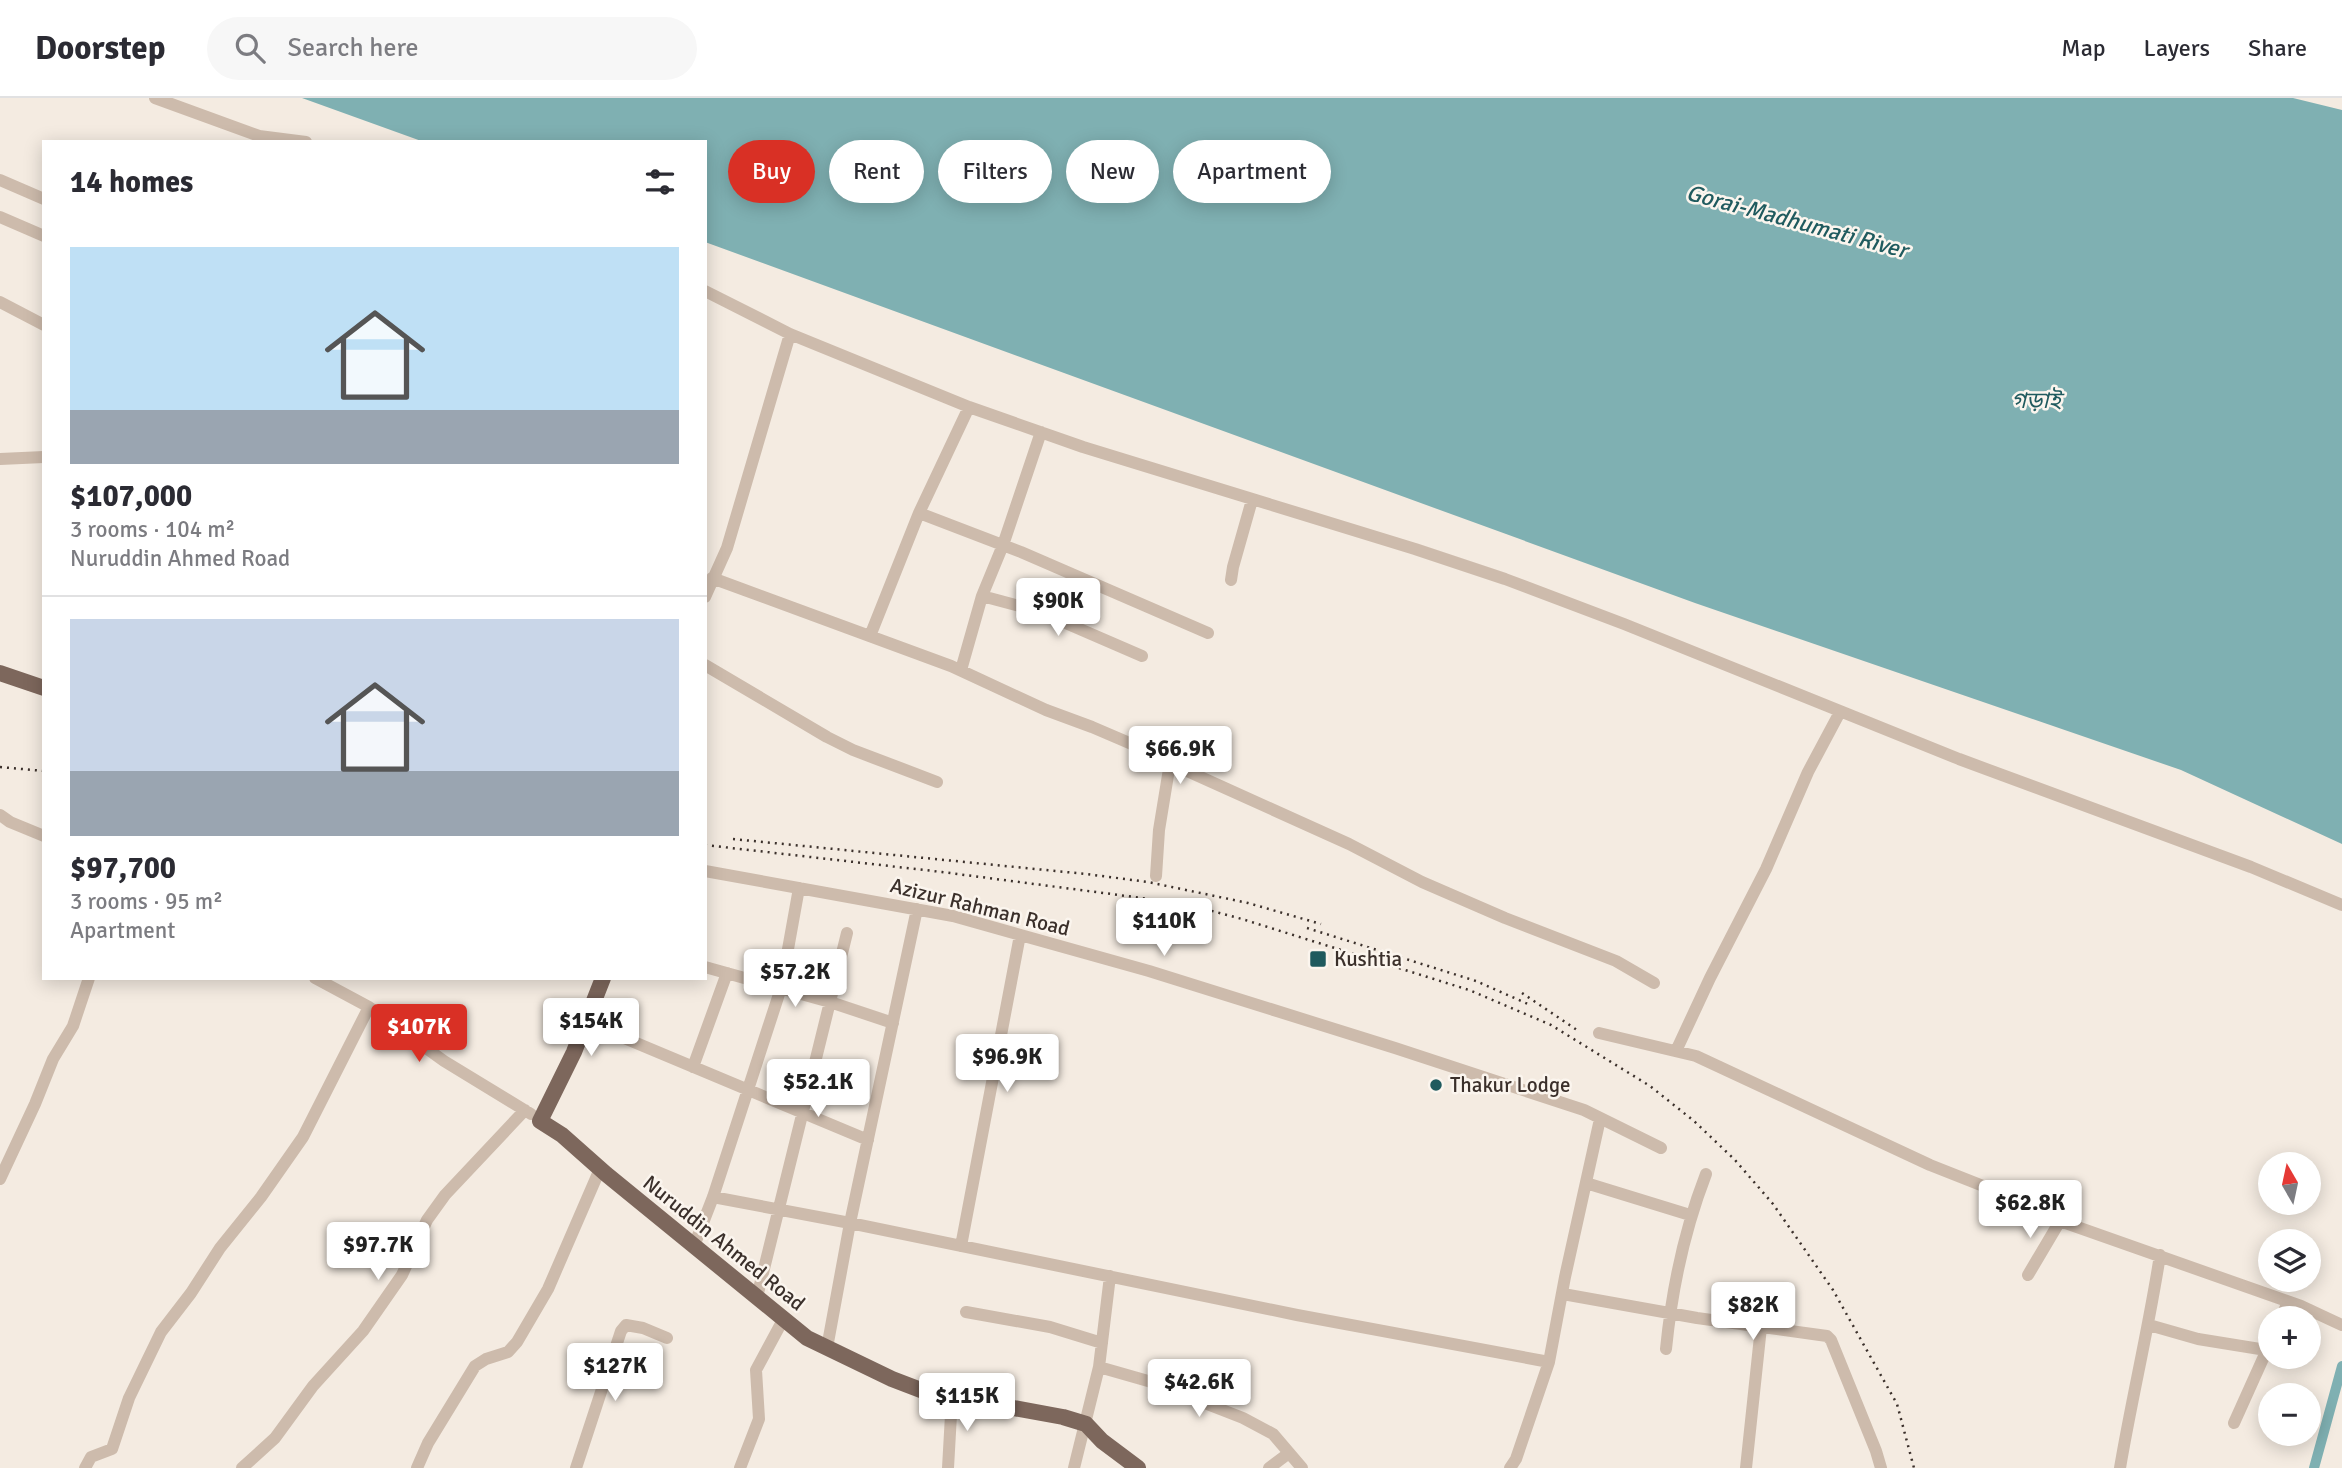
<!DOCTYPE html>
<meta charset="utf-8">
<style>
:root{--surface:#fff;--page:#f7f7f7;--text:#2b2b33;--muted:#7c7c81;--line:#e1e1e2;--accent:#d93025}
body{margin:0;font-family:Signika,"Noto Sans Bengali",sans-serif;background:var(--page);color:var(--text);height:100vh;display:flex;flex-direction:column;font-size:26px;white-space:nowrap}
*{box-sizing:border-box;margin:0}
p{font-size:23px;color:var(--muted)}
.icon{flex:none;width:38px;height:38px;fill:none;stroke:currentColor;stroke-width:2;stroke-linecap:round;stroke-linejoin:round}
.map{position:relative;flex:1;overflow:hidden}
.drawer{position:absolute;left:42px;top:42px;width:665px;height:840px;display:flex;flex-direction:column;background:var(--surface);border-radius:0px;box-shadow:0 4px 18px #0003}
.drawer>*{flex:none}
.guide{position:absolute;left:728px;top:42px;width:665px;height:63px;display:flex;gap:14px}
.needle{width:46px;rotate:351deg}
.fabs{position:absolute;left:2258px;top:1054px;display:grid;gap:14px}
.fabs a{display:grid;place-items:center;width:63px;height:63px;border-radius:50%;background:var(--surface);box-shadow:0 4px 18px #0003;font-size:35px}
.price{position:absolute;translate:-50% -60px;padding:0 16px;border-radius:7px;background:#fff;color:#222;font-size:23px;line-height:46px;filter:drop-shadow(0 2px 4px #0008)}
.price::after{content:'';position:absolute;left:50%;top:42px;width:21px;height:16px;margin-left:-10px;background:inherit;clip-path:polygon(0 0,100% 0,50% 100%)}
.price.current{background:var(--accent);color:#fff}
ul{padding:0;list-style:none}
li{display:grid;align-content:center;gap:14px;height:371px;padding:0 28px}
li+li{border-top:2px solid var(--line)}
li span{display:grid;place-items:center;height:217px;border-radius:0px;color:#555}
li>.icon{margin-inline-start:auto}
span .icon{width:126px;height:126px;fill:#fffc;stroke-width:1}
li b{font-size:30px}
h2{display:flex;justify-content:space-between;align-items:center;height:84px;padding:0 28px;font-size:30px}
.tag{padding:0 24px;border-radius:32px;background:var(--surface);box-shadow:0 4px 18px #0003;font-size:24px;line-height:63px}
.tag.current{background:var(--accent);color:#fff}
header{display:flex;align-items:center;gap:42px;box-sizing:border-box;height:98px;padding:0 35px;background:var(--surface);border-bottom:2px solid var(--line)}
header strong{font-size:33px}
nav{display:flex;gap:38px;margin-inline-start:auto;font-size:24px}
.search{width:490px;height:63px;background:var(--page);display:flex;align-items:center;gap:18px;box-sizing:border-box;padding:0 24px;border-radius:38px;color:var(--muted);font-size:26px}
.map>svg:first-child{display:block}
</style>
<header>
<strong>Doorstep</strong>
<div class="search"><svg class="icon" aria-label="search" viewBox="0 0 24 24"><circle cx="10" cy="10" r="6"/><path d="M15 15l6 6"/></svg>Search here</div>
<nav><a>Map</a><a>Layers</a><a>Share</a></nav>
</header>
<div class="map">
<svg width="2342" height="1370" viewBox="0 0 2342 1370">
<rect width="100%" height="100%" fill="#f4ebe1"/>
<path fill="#7fb0b2" d="M302 0H2293L2342 12V746L2181 672 1695 505 705 144V44H424Z"/>
<g fill="none" stroke-linecap="round" stroke-linejoin="round">
<path stroke="#7fb0b2" stroke-width="10" d="M2314 1370 2342 1268"/>
<path stroke="#cdbbac" stroke-width="12" d="M155 0 259 38 306 44
M0 82 44 101
M0 119 44 138
M705 193 790 236 969 309 1083 349 1415 451 1505 481 1624 526 1959 661 2251 769 2342 807
M0 204 44 227
M0 361 44 359
M919 415 1021 454 1208 535
M712 480 951 568 1046 612 1092 629 1134 647 1185 672 1349 746 1422 784 1505 820 1616 863 1654 885
M1231 482 1233 469 1252 402
M982 498 1038 513 1142 558
M705 499 727 450 790 236
M870 538 919 415 969 309
M705 567 827 639 853 652 937 684
M961 572 982 498 1003 447 1041 334
M0 717 10 724 44 738
M705 773 953 818 1149 873 1395 950 1584 1012 1661 1050
M1156 778 1159 732 1170 665
M705 869 830 904 893 925
M315 880 369 909 444 963 531 1016
M586 924 868 1042
M1599 935 1696 958 1930 1067 2011 1099 2060 1123 2301 1208 2342 1227
M1676 953 1710 880 1766 771 1808 674 1840 614
M693 969 727 875
M0 1081 35 1006 53 961 73 928 89 880
M1586 1085 1690 1117
M713 1099 850 1125 1297 1217 1549 1264
M694 1148 713 1099 781 890 799 790
M961 1148 1020 837
M2028 1177 2060 1123
M1563 1196 1697 1220 1827 1238 1831 1242 1876 1353 1881 1370
M757 1199 847 835
M966 1214 1050 1229 1102 1245
M2281 1220 2288 1204
M2149 1227 2198 1241 2266 1252
M827 1250 850 1125 917 811
M1666 1251C1672 1190 1684 1133 1706 1076
M1099 1269 1148 1283 1243 1320 1273 1336 1302 1370
M2234 1325 2270 1245
M85 1370 91 1359 112 1351 129 1300 161 1234 191 1195 220 1150 261 1099 303 1039 369 909
M242 1370 275 1340 313 1288 363 1233 402 1177 427 1122 445 1097 525 1012
M417 1370 428 1345 475 1268 486 1261 508 1254 517 1244 548 1191 600 1071
M576 1370 621 1233 626 1227 643 1230 667 1240
M740 1370 759 1321 756 1272 784 1220
M948 1370 952 1299
M1074 1370 1099 1269 1110 1178
M1269 1370 1289 1355
M1510 1370 1516 1361 1549 1264 1565 1179 1600 1021
M1746 1370 1761 1229
M2120 1370C2132 1299 2149 1229 2160 1157"/>
<path stroke="#7d675c" stroke-width="16" d="M0 575 44 590
M603 880 574 954 540 1023 562 1037 606 1076 807 1240 892 1281 926 1294 1063 1319 1086 1326 1102 1343 1138 1370"/>
<path stroke="#3b302b" stroke-width="2.5" stroke-dasharray="2 5" stroke-linecap="butt" d="M0 669 44 673
M733 741 1086 776 1148 784 1248 805 1321 826
M705 747 942 774 1142 800 1201 810 1242 821 1469 892 1551 927 1650 988 1694 1023 1735 1062 1773 1106 1833 1192 1897 1306 1914 1370
M1307 830 1476 883 1528 906
M1522 895 1577 932"/>
</g>
<g fill="#1f5a5e" stroke="#fbf5ee" stroke-width="2.5">
<rect x="1309" y="852" width="18" height="18" rx="3.5"/>
<circle cx="1436" cy="987" r="7"/>
</g>
<g text-anchor="middle" stroke-width="5" stroke-linejoin="round" paint-order="stroke">
<g font-size="21" fill="#3b302b" stroke="#fbf5ee">
<text transform="translate(980 809) rotate(14)" y="7">Azizur Rahman Road</text>
<text transform="translate(724 1145) rotate(39)" y="7">Nuruddin Ahmed Road</text>
</g>
<g font-size="21" fill="#3b302b" stroke="#fbf5ee" text-anchor="start">
<text x="1334" y="868">Kushtia</text>
<text x="1450" y="994">Thakur Lodge</text>
</g>
<g font-size="23" font-style="italic" fill="#1f5a5e" stroke="#fbf5ee">
<text transform="translate(1797 123) rotate(15)" y="8">Gorai-Madhumati River</text>
<text x="2036" y="310">গড়াই</text>
</g>
</g>
</svg>
<div class="fabs">
<a><svg class="needle" viewBox="-14 -14 28 28"><path d="M0-13l5 13h-10z" fill="#e53935"/><path d="M0 13l5-13h-10z" fill="#7c7c81"/></svg></a>
<a><svg class="icon" aria-label="layers" viewBox="0 0 24 24"><path d="M12 4l9 5-9 5-9-5zM3 14l9 5 9-5"/></svg></a>
<a>+</a>
<a>−</a>
</div>
<b class="price" style="left:1058px;top:540px">$90K</b>
<b class="price" style="left:1180px;top:688px">$66.9K</b>
<b class="price" style="left:1164px;top:860px">$110K</b>
<b class="price" style="left:795px;top:911px">$57.2K</b>
<b class="price" style="left:591px;top:960px">$154K</b>
<b class="price current" style="left:419px;top:966px">$107K</b>
<b class="price" style="left:1007px;top:996px">$96.9K</b>
<b class="price" style="left:818px;top:1021px">$52.1K</b>
<b class="price" style="left:2030px;top:1142px">$62.8K</b>
<b class="price" style="left:378px;top:1184px">$97.7K</b>
<b class="price" style="left:1753px;top:1244px">$82K</b>
<b class="price" style="left:615px;top:1305px">$127K</b>
<b class="price" style="left:1199px;top:1321px">$42.6K</b>
<b class="price" style="left:967px;top:1335px">$115K</b>
<div class="guide">
<a class="tag current">Buy</a>
<a class="tag">Rent</a>
<a class="tag">Filters</a>
<a class="tag">New</a>
<a class="tag">Apartment</a>
</div>
<section class="drawer">
<h2>14 homes<svg class="icon" aria-label="filters" viewBox="0 0 24 24"><path d="M4 7h16M4 17h16"/><circle cx="9" cy="7" r="2"/><circle cx="15" cy="17" r="2"/></svg></h2>
<ul>
<li><span style="background:linear-gradient(#bfe0f5 75%,#9aa5b1 0)"><svg class="icon" aria-label="home" viewBox="0 0 24 24"><path d="M3 11l9-7 9 7M6 9v11h12V9"/></svg></span><div><b>$107,000</b><p>3 rooms · 104 m²</p><p>Nuruddin Ahmed Road</p></div></li>
<li><span style="background:linear-gradient(#c9d6e8 70%,#9aa5b1 0)"><svg class="icon" aria-label="home" viewBox="0 0 24 24"><path d="M3 11l9-7 9 7M6 9v11h12V9"/></svg></span><div><b>$97,700</b><p>3 rooms · 95 m²</p><p>Apartment</p></div></li>
</ul>
</section>
</div>
